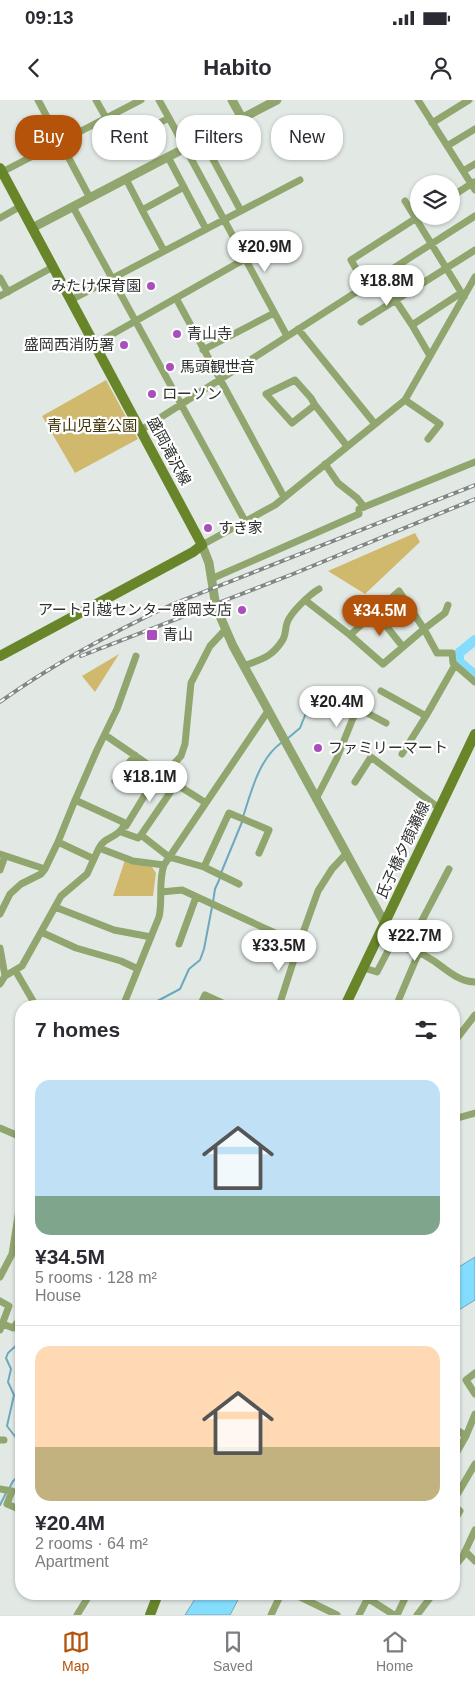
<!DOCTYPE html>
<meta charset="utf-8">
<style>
:root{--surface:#fff;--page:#f2f2f3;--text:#2b2b33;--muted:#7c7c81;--line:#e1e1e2;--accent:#b45309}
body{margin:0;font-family:Arial,"Noto Sans JP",sans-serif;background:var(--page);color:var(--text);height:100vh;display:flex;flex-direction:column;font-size:19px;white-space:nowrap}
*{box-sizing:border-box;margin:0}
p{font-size:16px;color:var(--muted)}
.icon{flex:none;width:28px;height:28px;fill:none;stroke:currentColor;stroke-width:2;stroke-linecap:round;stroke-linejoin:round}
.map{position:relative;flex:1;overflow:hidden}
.details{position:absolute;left:15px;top:900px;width:445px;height:600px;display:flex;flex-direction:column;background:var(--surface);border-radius:20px;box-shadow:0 1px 4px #0004}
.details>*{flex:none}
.hud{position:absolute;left:15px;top:15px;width:445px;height:45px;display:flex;gap:10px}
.controls{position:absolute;left:410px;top:75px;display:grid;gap:10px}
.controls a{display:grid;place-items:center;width:50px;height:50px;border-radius:50%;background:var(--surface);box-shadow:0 1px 4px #0004;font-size:25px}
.price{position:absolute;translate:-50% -42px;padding:0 11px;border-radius:18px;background:#fff;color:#222;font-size:16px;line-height:32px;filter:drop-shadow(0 1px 2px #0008)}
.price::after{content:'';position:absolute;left:50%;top:30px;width:15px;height:11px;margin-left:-8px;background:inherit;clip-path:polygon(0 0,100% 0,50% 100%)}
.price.current{background:var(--accent);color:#fff}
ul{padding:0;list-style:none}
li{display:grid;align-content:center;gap:10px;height:265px;padding:0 20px}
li+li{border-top:1px solid var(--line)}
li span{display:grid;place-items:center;height:155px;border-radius:15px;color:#555}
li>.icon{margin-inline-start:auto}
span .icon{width:90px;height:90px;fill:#fffc;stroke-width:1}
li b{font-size:21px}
h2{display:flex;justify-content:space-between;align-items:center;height:60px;padding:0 20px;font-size:21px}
.pill{padding:0 18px;border-radius:20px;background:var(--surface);box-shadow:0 1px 4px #0004;font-size:18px;line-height:45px}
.pill.current{background:var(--accent);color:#fff}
.status{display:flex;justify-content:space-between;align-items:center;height:35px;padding:0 25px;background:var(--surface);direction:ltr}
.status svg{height:14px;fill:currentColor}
header{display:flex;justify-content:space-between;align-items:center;height:65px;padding:0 20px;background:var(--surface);font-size:22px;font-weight:700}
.dock{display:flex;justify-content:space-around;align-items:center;height:70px;border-top:1px solid var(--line);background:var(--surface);font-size:14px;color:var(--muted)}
.dock a{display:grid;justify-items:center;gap:2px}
.dock .current{color:var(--accent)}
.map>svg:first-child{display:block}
</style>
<div class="status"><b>09:13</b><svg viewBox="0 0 49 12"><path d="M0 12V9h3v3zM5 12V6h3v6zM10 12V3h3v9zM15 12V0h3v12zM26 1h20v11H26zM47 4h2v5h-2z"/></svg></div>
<header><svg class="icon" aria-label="back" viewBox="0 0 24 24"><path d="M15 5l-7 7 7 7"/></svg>Habito<svg class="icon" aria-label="person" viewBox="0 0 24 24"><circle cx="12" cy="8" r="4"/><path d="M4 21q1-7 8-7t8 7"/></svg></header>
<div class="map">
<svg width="475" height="1515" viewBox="0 0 475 1515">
<rect width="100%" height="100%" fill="#e2e9e5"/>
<path fill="#d0b96d" d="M106 280 138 339 75 373 42 316Z
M415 433 420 442 365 494 328 471Z
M119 554 95 592 82 576Z
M125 760 152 767 156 773 153 796H113Z"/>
<path fill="#85ddfd" stroke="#6ba9bf" d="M475 1157V1200L454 1213V1170Z
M198 1494H241L230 1515H185Z"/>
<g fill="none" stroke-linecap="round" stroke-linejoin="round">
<path stroke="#6ba9bf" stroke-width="2" d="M287 639 300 628 306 613
M243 717C251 692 259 659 281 643
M221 773 242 722
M213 802 215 789 220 778
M148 906 180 889 189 869 200 860 204 849 212 807
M21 1241 8 1253 6 1258 11 1269 8 1282 14 1295 7 1326 17 1339 21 1354
M9 1389 13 1381 21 1374
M0 1405 6 1393"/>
<path stroke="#85ddfd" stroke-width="10" d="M475 540 459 553V562L475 575"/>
<path stroke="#91a66e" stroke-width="7" d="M38 0 90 98
M96 0 120 43 169 18 287 236
M159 0 169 18
M418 0 475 90
M432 23 469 0
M447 46 475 29
M208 50 241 111
M168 57 206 129
M463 71 475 64
M2 72 141 0
M126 79 142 110
M451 97 474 82
M405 101 464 197
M73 107 245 421
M0 118 21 106
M164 151 142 110 184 87
M380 177 412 225
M0 178 8 192
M366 186 351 160 418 117
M0 196 53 167
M176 198 284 397
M71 200 300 80
M361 222 475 150
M298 229 375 324
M95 244 245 159
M203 250 274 213
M430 256 412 225 461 193
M405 300 440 324 428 339
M315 305 311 298 295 280 266 294 292 323 315 305 347 346
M141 330 475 116
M325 364 338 383 357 398 364 407
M202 445 275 405 405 300 475 177
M211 479 359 414V409L364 407 475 362
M305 500 350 535 383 564 424 529 399 491 350 535
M448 505 445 513 424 529 437 553H452L453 563 475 582
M375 512 403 547
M244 566C261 559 271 558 282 541 286 536 285 529 287 523 290 513 310 494 319 489
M381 591 426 616
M105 635 159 672
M402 654 426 616 455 565
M115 681 135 655
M355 682 371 657 439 708
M316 699 337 658 353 618 360 609 386 623
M75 700 125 723
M206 703 176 684 141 735 169 757 204 767 239 784
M121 732 138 738 141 735
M58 742 94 759
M99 748C105 735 118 740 125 723L126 726 159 672 171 667 181 656 185 644 191 583 210 546 225 530
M0 754 45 769
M204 767 229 713 269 730 259 753
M0 770 5 756
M161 792 182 790 299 844
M55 807 114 830 151 837
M0 814 10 794 21 784 41 774 45 769 58 742 73 705 97 650 117 609 136 556
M41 832 61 796 87 774 99 748 133 761 164 765
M179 844 196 797
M0 848 5 876
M407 849 449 769
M364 868 377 872 391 845C406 846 422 853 434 861 447 870 459 882 475 882
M15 870 36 906
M0 884 5 876 22 866 41 832 76 848 121 861 138 869
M123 906 159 817C163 800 158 782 164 765L268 611
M200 906 205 895 229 906
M279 906 299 844 318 791 332 769 346 754
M396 906 419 852
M454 942 475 915
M454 1019 475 1013
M0 1028 21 1037
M0 1177 12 1154 21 1097
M0 1201 9 1206 0 1230
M3 1224 13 1228 21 1218
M475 1273 466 1280 475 1294
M454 1328 466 1336
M0 1340H4
M454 1357 466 1336 475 1314
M0 1389 12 1391 7 1404 21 1410
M454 1400 475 1364
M454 1406 460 1411 454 1421
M465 1451 475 1461
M454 1467 463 1456 475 1430
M294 1494 337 1515
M361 1494 394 1515
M77 1515 90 1494
M271 1515 281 1494
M359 1515 370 1494
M397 1515 407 1494
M417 1515 433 1494"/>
<path stroke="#91a66e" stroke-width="9" d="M232 0 242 18
M32 128 277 0
M202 445 209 463 216 507 233 546 385 824"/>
<path stroke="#688529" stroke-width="10" d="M0 68 202 445 193 452 0 556
M345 906 475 634
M150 1515 158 1494"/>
<g stroke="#828684" stroke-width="4">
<path id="rail" d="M81 556 293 474 475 399
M0 602C54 563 113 532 173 504L475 385"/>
</g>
<use href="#rail" stroke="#fff" stroke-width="2" stroke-dasharray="5.5" stroke-linecap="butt"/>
</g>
<g fill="#a94fbb" stroke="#fff" stroke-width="2">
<circle cx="151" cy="186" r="5"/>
<circle cx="177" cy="234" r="5"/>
<circle cx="124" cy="245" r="5"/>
<circle cx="170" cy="267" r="5"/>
<circle cx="152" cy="294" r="5"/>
<circle cx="208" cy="428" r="5"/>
<circle cx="242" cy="510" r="5"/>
<rect x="146" y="529" width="12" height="12" rx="2.5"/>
<circle cx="318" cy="648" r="5"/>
</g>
<g text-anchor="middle" stroke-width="4.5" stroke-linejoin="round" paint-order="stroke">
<g font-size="15" fill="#2e302f" stroke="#fff" text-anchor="start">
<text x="141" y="191" text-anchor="end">みたけ保育園</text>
<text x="187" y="239">青山寺</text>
<text x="114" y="250" text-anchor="end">盛岡西消防署</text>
<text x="180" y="272">馬頭観世音</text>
<text x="162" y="299">ローソン</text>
<text x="218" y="433">すき家</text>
<text x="232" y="515" text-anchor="end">アート引越センター盛岡支店</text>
<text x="163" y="540">青山</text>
<text x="328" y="653">ファミリーマート</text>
</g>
<g font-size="15" fill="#403409" stroke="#fff">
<text x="92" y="331">青山児童公園</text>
</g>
<g font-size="15" fill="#2e302f" stroke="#fff">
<text transform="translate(169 351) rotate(62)" y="5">盛岡滝沢線</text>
<text transform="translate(403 750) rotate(-65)" y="5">氏子橋夕顔瀬線</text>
</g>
</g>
</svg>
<div class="controls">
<a><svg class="icon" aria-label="layers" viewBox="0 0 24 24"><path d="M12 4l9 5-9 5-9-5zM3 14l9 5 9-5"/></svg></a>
</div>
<b class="price" style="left:265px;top:173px">¥20.9M</b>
<b class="price" style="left:387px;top:207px">¥18.8M</b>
<b class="price current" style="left:380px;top:537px">¥34.5M</b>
<b class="price" style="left:337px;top:628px">¥20.4M</b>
<b class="price" style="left:150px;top:703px">¥18.1M</b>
<b class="price" style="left:415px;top:862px">¥22.7M</b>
<b class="price" style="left:279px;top:872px">¥33.5M</b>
<div class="hud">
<a class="pill current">Buy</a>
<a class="pill">Rent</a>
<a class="pill">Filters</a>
<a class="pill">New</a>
</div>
<section class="details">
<h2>7 homes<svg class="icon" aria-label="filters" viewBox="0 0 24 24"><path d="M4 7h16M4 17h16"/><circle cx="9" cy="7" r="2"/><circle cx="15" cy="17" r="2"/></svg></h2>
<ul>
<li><span style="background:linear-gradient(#bfe0f5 75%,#7fa58c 0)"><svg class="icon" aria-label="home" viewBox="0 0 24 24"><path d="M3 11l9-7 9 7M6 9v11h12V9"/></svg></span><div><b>¥34.5M</b><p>5 rooms · 128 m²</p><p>House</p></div></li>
<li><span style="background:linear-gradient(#ffd9b3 65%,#c2b280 0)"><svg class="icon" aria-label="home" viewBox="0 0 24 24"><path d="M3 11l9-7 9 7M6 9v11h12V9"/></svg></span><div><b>¥20.4M</b><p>2 rooms · 64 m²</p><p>Apartment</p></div></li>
</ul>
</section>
</div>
<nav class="dock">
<a class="current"><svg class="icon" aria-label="map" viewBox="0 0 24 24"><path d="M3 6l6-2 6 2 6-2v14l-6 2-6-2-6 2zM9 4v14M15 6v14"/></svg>Map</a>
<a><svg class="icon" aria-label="saved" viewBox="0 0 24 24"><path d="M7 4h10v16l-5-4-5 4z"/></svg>Saved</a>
<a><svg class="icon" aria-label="home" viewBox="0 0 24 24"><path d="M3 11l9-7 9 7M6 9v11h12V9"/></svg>Home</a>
</nav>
